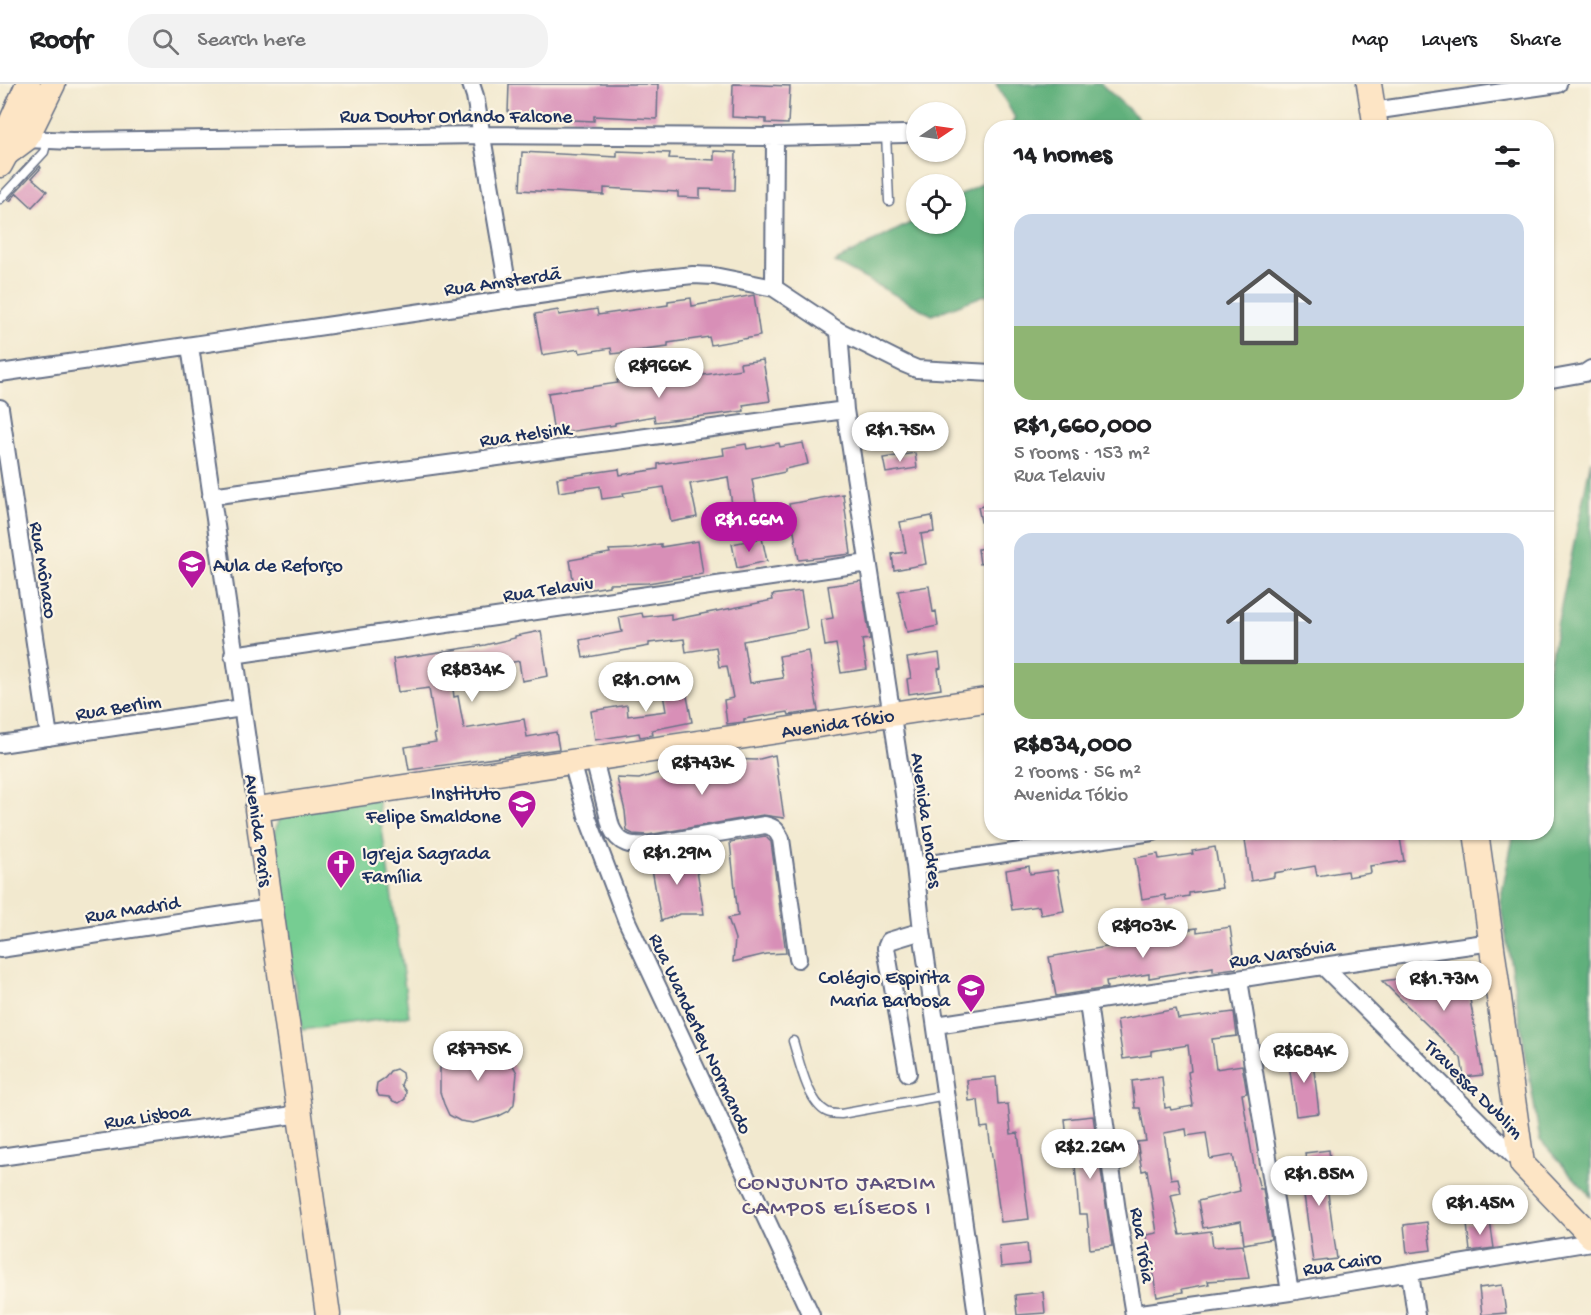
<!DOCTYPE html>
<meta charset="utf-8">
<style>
:root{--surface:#fff;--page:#f2f2f2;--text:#202124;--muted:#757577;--line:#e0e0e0;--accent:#b5179e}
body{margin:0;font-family:"Gochi Hand",sans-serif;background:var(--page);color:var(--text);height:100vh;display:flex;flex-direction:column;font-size:22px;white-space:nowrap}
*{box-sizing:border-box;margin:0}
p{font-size:20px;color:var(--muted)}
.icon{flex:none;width:33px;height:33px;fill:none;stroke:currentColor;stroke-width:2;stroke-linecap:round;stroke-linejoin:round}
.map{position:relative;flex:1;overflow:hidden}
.sheet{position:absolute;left:984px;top:36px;width:570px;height:720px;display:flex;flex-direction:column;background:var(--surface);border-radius:24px;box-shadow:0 2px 4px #0004}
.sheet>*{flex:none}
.needle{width:39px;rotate:77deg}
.fabs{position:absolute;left:906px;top:18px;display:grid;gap:12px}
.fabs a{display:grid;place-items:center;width:60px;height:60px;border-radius:50%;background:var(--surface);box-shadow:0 2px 4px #0004;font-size:30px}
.price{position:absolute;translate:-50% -51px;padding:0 14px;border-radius:21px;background:#fff;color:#222;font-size:20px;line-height:39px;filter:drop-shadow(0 2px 3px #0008)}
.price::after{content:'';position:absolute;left:50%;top:36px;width:18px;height:14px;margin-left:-9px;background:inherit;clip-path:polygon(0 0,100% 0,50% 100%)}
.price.active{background:var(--accent);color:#fff}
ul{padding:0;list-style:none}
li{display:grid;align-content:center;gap:12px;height:318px;padding:0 30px}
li+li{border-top:2px solid var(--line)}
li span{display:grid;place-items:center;height:186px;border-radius:18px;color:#555}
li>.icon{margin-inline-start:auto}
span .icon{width:108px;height:108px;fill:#fffc;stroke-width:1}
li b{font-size:26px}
h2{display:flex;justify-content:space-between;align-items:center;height:72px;padding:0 30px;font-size:26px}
header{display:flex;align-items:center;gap:36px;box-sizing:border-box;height:84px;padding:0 30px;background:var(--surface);border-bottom:2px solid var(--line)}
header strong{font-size:28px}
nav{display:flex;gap:33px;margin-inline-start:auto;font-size:21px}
.search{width:420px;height:54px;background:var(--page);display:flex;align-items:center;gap:15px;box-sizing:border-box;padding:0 21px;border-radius:24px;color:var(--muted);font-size:22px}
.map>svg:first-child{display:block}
</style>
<header>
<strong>Roofr</strong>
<div class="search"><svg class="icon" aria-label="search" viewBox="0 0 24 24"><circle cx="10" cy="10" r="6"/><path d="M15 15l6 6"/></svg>Search here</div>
<nav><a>Map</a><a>Layers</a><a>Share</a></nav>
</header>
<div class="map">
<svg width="1591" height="1231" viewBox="0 0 1591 1231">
<rect width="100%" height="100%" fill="#fcf5e5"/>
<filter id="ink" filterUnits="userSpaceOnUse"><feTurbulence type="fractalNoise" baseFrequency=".0167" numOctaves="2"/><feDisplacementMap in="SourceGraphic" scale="12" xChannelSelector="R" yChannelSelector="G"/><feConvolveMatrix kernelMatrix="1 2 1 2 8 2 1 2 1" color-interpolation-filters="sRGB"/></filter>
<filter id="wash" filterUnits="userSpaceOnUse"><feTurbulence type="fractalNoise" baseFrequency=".008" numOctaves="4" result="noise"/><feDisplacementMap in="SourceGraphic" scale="24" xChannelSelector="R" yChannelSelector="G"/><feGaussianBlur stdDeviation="1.35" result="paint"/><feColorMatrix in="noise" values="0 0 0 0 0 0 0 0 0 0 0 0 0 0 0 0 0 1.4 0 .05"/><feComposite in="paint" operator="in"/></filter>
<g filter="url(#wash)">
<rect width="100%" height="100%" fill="#f2e9cf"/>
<path fill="#76cd92" stroke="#487e78" stroke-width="1.5" d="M377 711 409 932 302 946 272 754 281 732Z"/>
<path fill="#60b07c" stroke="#3e706d" stroke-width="1.5" d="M996 0H1101L1148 43H1010L1015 34Z
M991 82V211H985L932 231 834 178 916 136V140H956V114L983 99Z
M1591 376V1113L1540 1056 1500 817 1514 749 1546 748 1547 591Z"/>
<g id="blocks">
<path fill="#d88fb7" d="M509 0H658L657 35 594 32V37L572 36V32L508 29Z
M733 0 790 2 788 40 766 39V35L732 33Z
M617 67 670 69 669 74 714 76V67L736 68 735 106 700 105V114L678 113V108L604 104V111L520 106 522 68 617 73Z
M40 82 41 84 32 94 47 107 32 123 17 109 10 117 8 116Z
M754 211 760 252 711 261 709 253 668 259V263L612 270 611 264 580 269 579 265 542 271 535 230 558 226 559 231 597 225 598 231 668 221V217L691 214 692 222Z
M763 276 770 317 743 321 744 327 655 338 654 332 615 339V341L554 350 548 309 618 299 617 296 640 292 641 298 704 291 741 285 740 279Z
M779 359 780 363 803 359 808 380 785 385V388L752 395 758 430 729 436 726 422 732 421 728 393 690 400 697 433 671 438 664 403 623 409 624 412 602 415 600 402 559 408 557 394 619 385 620 391 658 385V380L724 371 723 364 746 360 747 365Z
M915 369 917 384 886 389 883 374Z
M843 410 851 470 799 476 789 420Z
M992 421V436L981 438 978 423Z
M932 432 934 448 921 450 926 480 894 486 892 470 906 468 900 438Z
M762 454 767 477 737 484 732 460Z
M698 457 703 490 648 499 609 500V502L575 508 570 476 610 469 609 466 633 465 661 460V463Z
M992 462V478L980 480 978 465Z
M861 497 870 555 862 556 867 585 841 589 836 560 825 562 821 536 833 534 828 502Z
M929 502 933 528 936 527 938 542 907 548 898 507Z
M801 507 807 545 743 557 750 599 783 594 779 572 808 567 818 627 789 631 788 628 744 635V638L727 640 724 616 733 614 727 582 719 583 716 563 686 568 684 555 649 559V562L583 574 580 556 622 548 619 533 642 529 643 533 671 530V536L773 516 772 511Z
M541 547 548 592 522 597 519 577 451 589 454 613 458 612 464 645 524 635 527 653 556 648 559 665 409 686 405 663 436 658 434 650H436L429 604 398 608 393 575 485 561 515 554V552Z
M939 569 941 584 938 585 941 605 909 610 907 595 911 594 907 574Z
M686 588 688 601 685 602 692 638 652 646 653 651 640 653 639 649 595 656 591 627 627 621 628 632 666 627 660 593Z
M775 671 784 734 763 731 648 751 633 750 627 747 625 727 617 694 639 695 671 685 696 687 730 675 756 676Z
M1276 748H1300L1301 753 1334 748V753L1364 748H1399L1404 777 1370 782 1371 789 1348 793 1347 787 1317 792 1315 782 1274 789V793L1251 797 1245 756 1276 750Z
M765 752 771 758 786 869 766 870 733 878 735 855 728 834 738 832 730 758Z
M1215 763 1222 804 1189 809V812L1166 816 1165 811 1142 815 1135 774 1158 770 1159 775 1193 770 1192 767Z
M694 767 704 830H680L661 837 650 773 672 775Z
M1029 782 1030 790 1057 786 1064 827 1041 831 1039 822 1012 826 1006 786Z
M1230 843 1236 884 1213 887V883L1149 894V890L1106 897 1107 904 1056 912 1049 873 1112 862 1111 854 1134 850 1135 854 1197 844V848Z
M1465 886 1483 991 1464 993 1461 974 1382 897Z
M1176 925 1178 935 1234 928 1237 952 1212 955 1216 985 1242 981 1247 1009 1242 1010 1254 1082 1260 1105H1263L1271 1155 1244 1160 1241 1137 1203 1144 1198 1117 1240 1107 1233 1071 1210 1075 1206 1049 1187 1052 1186 1045 1164 1049 1171 1095 1178 1094 1181 1109 1171 1111 1180 1151 1211 1147 1213 1163 1243 1161 1249 1194 1208 1197 1209 1200 1182 1205 1183 1208 1157 1213 1146 1151 1157 1149 1147 1086 1142 1087 1137 1058 1146 1057 1140 1024H1135L1132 997 1162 993 1165 1024 1170 1023 1171 1026 1193 1022 1188 988 1191 987 1188 961 1151 967V971L1123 975 1117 936Z
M477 956 487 957 494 960 508 972 517 989 514 1020 509 1027 499 1032 473 1039 460 1037 449 1031 444 1020 440 1008V984L452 965 460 960Z
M1312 969 1319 1029 1296 1032 1288 972Z
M396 985 402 989 403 996 401 1001 406 1008 405 1015 399 1019 393 1017 389 1013 379 1012 376 1006 377 999 385 994 390 987Z
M996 993 998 1021 1008 1020 1011 1050 1018 1049 1029 1135 1001 1138 988 1043 981 1044 978 1016 969 1017 967 996Z
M1093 1032 1112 1162 1090 1165 1087 1130H1079L1073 1055 1067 1056 1065 1035Z
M1329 1066 1332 1094 1326 1095 1337 1175 1313 1178 1303 1103 1309 1102 1305 1069Z
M1490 1137 1494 1164 1470 1167 1467 1140Z
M1427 1138 1431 1166 1407 1169 1404 1141Z
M1027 1159 1029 1180 1001 1183 999 1162Z
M1502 1201 1506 1229 1482 1231 1479 1204Z
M1043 1208 1045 1229 1017 1231 1015 1211Z"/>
</g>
</g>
<g filter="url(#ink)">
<use href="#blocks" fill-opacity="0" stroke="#667086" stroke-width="1.5"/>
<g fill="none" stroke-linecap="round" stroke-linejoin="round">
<g stroke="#667086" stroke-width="11">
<path id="lane" d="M886 50 889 117
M0 115 44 68 47 57
M793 957C799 976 808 1019 827 1028 831 1030 837 1030 841 1030L946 1011"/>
</g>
<g stroke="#667086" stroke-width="20">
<path id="street" d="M471 0 475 12 510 216
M1373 27 1558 0
M17 52 26 55 72 57 481 51 775 53 905 50
M774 204 775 53
M839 247 845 326 915 782 922 847 977 1231
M190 262 257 725
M0 289 636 197 693 191 714 192 774 204 839 247 905 280 917 285 992 289
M1546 296 1585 289 1591 285
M0 324 49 653
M211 412 845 326
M233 571 868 479
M0 660 242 624
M594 675 611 743C619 761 631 762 649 761L765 741C775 743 777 747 781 755L798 875
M572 678 588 735 626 835 811 1231
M915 782 1153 748
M0 865 271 824
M1323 882 1522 1080
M1239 896 1290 1208
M1088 919 1117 1127 1134 1231
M936 941 1323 882 1492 858
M908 989 886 864 889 857 922 847
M0 1073 300 1030
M1410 1189 1416 1231
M1134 1230 1290 1208 1591 1158"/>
</g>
<g stroke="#667086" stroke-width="27">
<g id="secondary">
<path d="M1369 0 1376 44"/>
<path d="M6 70 26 55 53 0"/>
<path d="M0 81 6 70 10 41 28 0"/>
<path d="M1476 748 1522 1080 1591 1152"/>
<path id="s1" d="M328 1231 257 725 992 615"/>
</g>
</g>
<use href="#lane" stroke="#fff" stroke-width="8"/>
<use href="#street" stroke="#fff" stroke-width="16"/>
<use href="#secondary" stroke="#fde5c5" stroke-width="24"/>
</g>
</g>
<defs>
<g id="school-pin" transform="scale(1.5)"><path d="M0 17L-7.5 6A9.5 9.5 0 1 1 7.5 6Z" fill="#b5179e" stroke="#fcf5e5"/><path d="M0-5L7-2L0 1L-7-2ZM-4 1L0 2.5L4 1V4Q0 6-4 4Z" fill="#fff"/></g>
<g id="church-pin" transform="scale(1.5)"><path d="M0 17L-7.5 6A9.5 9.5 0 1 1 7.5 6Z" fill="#b5179e" stroke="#fcf5e5"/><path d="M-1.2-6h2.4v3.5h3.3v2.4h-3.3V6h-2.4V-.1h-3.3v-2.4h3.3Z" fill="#fff"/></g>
</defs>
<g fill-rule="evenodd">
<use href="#school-pin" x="192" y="480"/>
<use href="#school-pin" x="522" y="720"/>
<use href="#church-pin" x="341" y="780"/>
<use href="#school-pin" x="971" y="904"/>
</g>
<g text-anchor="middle" stroke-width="4.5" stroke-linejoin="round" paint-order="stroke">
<g font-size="20" fill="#1b2f5e" stroke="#fcf5e5">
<text x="456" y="38">Rua Doutor Orlando Falcone</text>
<text transform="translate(502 196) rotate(-8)" y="7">Rua Amsterdã</text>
<text transform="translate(525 349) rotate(-8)" y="7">Rua Helsink</text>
<text transform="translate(45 486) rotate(81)" y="7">Rua Mônaco</text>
<text transform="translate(548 504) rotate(-8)" y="7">Rua Telaviv</text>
<text transform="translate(118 622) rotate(-9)" y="7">Rua Berlim</text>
<text dy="7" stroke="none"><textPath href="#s1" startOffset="1098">Avenida Tókio</textPath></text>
<text transform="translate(928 736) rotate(82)" y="7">Avenida Londres</text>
<text transform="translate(260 746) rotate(82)" y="7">Avenida Paris</text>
<text transform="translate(132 824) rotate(-9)" y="7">Rua Madrid</text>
<text transform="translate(1282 868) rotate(-9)" y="7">Rua Varsóvia</text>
<text transform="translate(702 949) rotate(65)" y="7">Rua Wanderley Normando</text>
<text transform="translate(1475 1004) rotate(45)" y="7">Travessa Dublim</text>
<text transform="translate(147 1031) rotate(-8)" y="7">Rua Lisboa</text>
<text transform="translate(1144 1161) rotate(81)" y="7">Rua Tróia</text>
<text transform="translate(1342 1178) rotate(-9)" y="7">Rua Cairo</text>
</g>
<g font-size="20" fill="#1b2f5e" stroke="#fcf5e5" text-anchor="start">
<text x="213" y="487">Aula de Reforço</text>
<text x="501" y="715" text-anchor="end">Instituto<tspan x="501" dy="23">Felipe Smaldone</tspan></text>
<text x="362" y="775">Igreja Sagrada<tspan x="362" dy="23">Família</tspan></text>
<text x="950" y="899" text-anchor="end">Colégio Espirita<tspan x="950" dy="23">Maria Barbosa</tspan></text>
</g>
<g font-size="22" letter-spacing="1.5" fill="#5d517d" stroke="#fcf5e5">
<text x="837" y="1105">CONJUNTO JARDIM<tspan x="837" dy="25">CAMPOS ELÍSEOS I</tspan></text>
</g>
</g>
</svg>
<div class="fabs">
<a><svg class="needle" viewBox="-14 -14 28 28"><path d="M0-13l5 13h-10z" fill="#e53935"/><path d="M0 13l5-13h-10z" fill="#757577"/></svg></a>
<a><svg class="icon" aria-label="locate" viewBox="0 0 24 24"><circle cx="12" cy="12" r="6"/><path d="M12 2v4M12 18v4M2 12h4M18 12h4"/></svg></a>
</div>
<b class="price" style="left:659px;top:315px">R$966K</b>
<b class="price" style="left:900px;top:379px">R$1.75M</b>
<b class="price active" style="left:749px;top:469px">R$1.66M</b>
<b class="price" style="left:472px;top:619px">R$834K</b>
<b class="price" style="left:646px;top:629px">R$1.01M</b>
<b class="price" style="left:702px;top:712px">R$743K</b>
<b class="price" style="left:677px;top:802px">R$1.29M</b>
<b class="price" style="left:1143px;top:875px">R$903K</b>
<b class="price" style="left:1444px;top:928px">R$1.73M</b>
<b class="price" style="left:478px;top:998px">R$775K</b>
<b class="price" style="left:1304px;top:1000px">R$684K</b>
<b class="price" style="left:1090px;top:1096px">R$2.26M</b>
<b class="price" style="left:1319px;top:1123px">R$1.85M</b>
<b class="price" style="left:1480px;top:1152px">R$1.45M</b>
<section class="sheet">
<h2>14 homes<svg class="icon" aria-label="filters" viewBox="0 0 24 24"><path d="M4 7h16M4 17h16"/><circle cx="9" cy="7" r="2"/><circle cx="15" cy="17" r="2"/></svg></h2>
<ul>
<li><span style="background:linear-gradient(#c9d6e8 60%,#8fb573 0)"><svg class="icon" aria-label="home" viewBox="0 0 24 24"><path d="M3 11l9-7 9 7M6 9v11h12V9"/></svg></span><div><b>R$1,660,000</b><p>5 rooms · 153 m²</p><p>Rua Telaviv</p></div></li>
<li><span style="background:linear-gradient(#c9d6e8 70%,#8fb573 0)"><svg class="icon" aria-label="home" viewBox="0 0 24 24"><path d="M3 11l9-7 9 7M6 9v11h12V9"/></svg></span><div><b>R$834,000</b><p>2 rooms · 56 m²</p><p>Avenida Tókio</p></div></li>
</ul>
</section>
</div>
